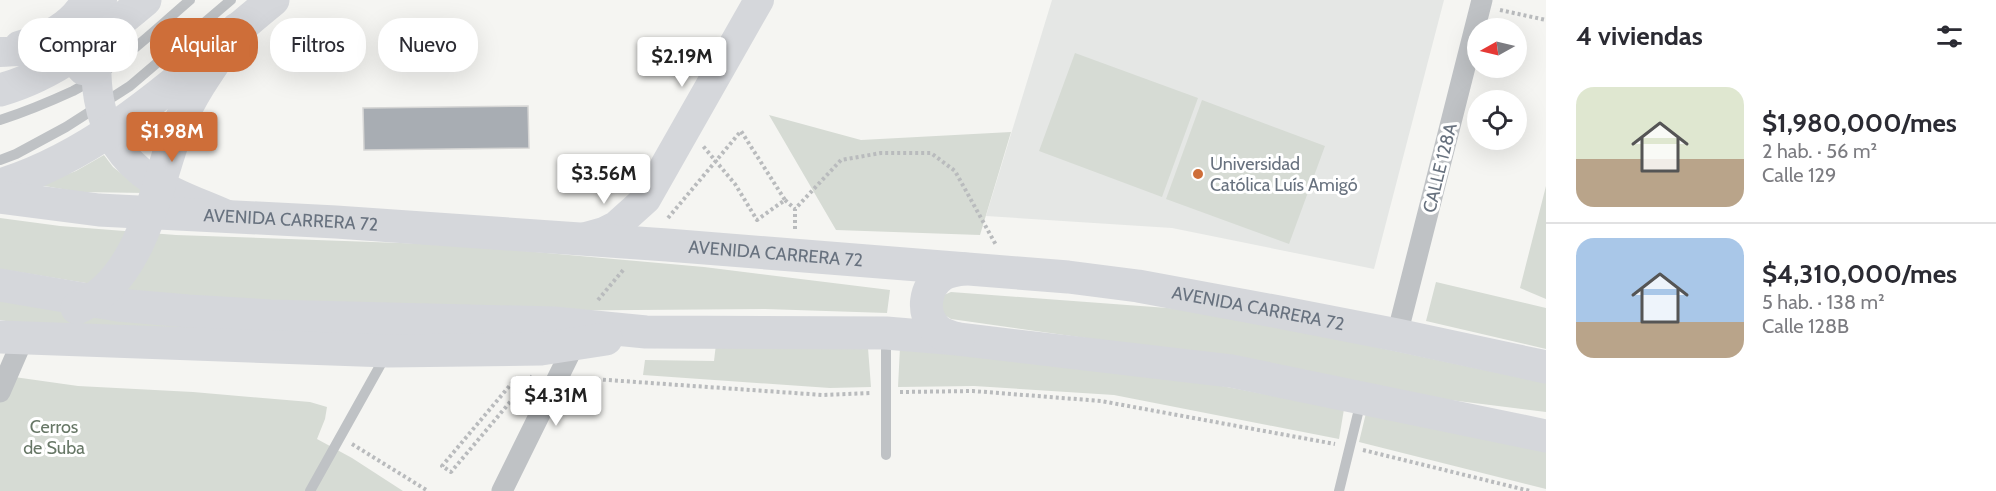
<!DOCTYPE html>
<html lang="es">
<meta charset="utf-8">
<style>
:root{--surface:#fff;--page:#f2f2f3;--text:#2b2b33;--muted:#7c7c81;--line:#e1e1e2;--accent:#ce6e39}
body{margin:0;font-family:Cabin,sans-serif;background:var(--page);color:var(--text);height:100vh;display:flex;flex-direction:column;font-size:22px;white-space:nowrap}
*{box-sizing:border-box;margin:0}
p{font-size:20px;color:var(--muted)}
.icon{flex:none;width:33px;height:33px;fill:none;stroke:currentColor;stroke-width:2;stroke-linecap:round;stroke-linejoin:round}
.map{position:relative;flex:1;overflow:hidden}
.panel{display:flex;flex-direction:column;background:var(--surface);width:450px}
.panel>*{flex:none}
.guide{position:absolute;left:18px;top:18px;width:570px;height:54px;display:flex;gap:12px}
.needle{width:39px;rotate:262deg}
.fabs{position:absolute;left:1467px;top:18px;display:grid;gap:12px}
.fabs a{display:grid;place-items:center;width:60px;height:60px;border-radius:50%;background:var(--surface);box-shadow:0 6px 24px #0002;font-size:30px}
.price{position:absolute;translate:-50% -51px;padding:0 14px;border-radius:6px;background:#fff;color:#222;font-size:20px;line-height:39px;filter:drop-shadow(0 2px 3px #0008)}
.price::after{content:'';position:absolute;left:50%;top:36px;width:18px;height:14px;margin-left:-9px;background:inherit;clip-path:polygon(0 0,100% 0,50% 100%)}
.price.active{background:var(--accent);color:#fff}
ul{padding:0;list-style:none}
li{display:flex;align-items:center;gap:18px;height:150px;padding:0 30px}
li+li{border-top:2px solid var(--line)}
li span{display:grid;place-items:center;flex:none;width:168px;height:120px;border-radius:18px;color:#555}
li>.icon{margin-inline-start:auto}
span .icon{width:72px;height:72px;fill:#fffc;stroke-width:1}
li b{font-size:26px}
h2{display:flex;justify-content:space-between;align-items:center;height:72px;padding:0 30px;font-size:26px}
.tag{padding:0 21px;border-radius:24px;background:var(--surface);box-shadow:0 6px 24px #0002;font-size:21px;line-height:54px}
.tag.active{background:var(--accent);color:#fff}
main{display:flex;flex:1;min-height:0}
.map>svg:first-child{display:block}
</style>
<main>
<div class="map">
<svg width="1546" height="491" viewBox="0 0 1546 491">
<rect width="100%" height="100%" fill="#f5f5f2"/>
<path fill="#e5e7e5" d="M1052 0H1444L1374 269 1172 228 986 216Z"/>
<path fill="#d6dbd4" d="M1075 53 1198 98 1162 197 1039 151Z
M1202 100 1325 146 1289 244 1166 199Z
M769 115 861 140 1011 132 980 235 836 230Z
M104 155 113 167 146 193 79 192 39 185 76 171Z
M1546 186V299L1520 288Z
M0 218 60 226 176 235 456 245 704 267 890 290 887 313 765 309 498 311 260 302 129 290 0 269Z
M1436 282 1546 308V349L1426 321Z
M951 292 1181 309 1333 338 1546 383V412L1394 393 1100 340 951 319 943 314 941 300 944 295Z
M0 297 298 328 58 330 0 320Z
M716 344 868 348 871 387 830 388 643 375 645 360 714 361Z
M900 347 1105 364 1344 409 1339 439 1114 395 974 386 898 387Z
M0 375 78 386 193 392 310 402 327 407 325 419 317 439 352 458 403 491H0Z
M1366 413 1546 451V489L1359 442Z"/>
<path fill="#a8adb3" stroke="#d6d6d5" stroke-width="1.5" d="M528 106 529 148 364 150 363 108Z"/>
<g fill="none" stroke-linecap="round" stroke-linejoin="round">
<path stroke="#b9bbbd" stroke-width="4" stroke-dasharray="3 3" stroke-linecap="butt" d="M1500 10 1546 20
M785 200 795 209
M668 218 741 131 785 200 757 220 735 184 703 146
M795 229V209L841 160 881 153H931L955 171 996 245
M598 300 624 269
M517 377 442 466 451 472 532 376
M579 378 823 395 871 393
M900 392 973 391 1101 401 1335 444
M352 444 428 491
M1363 450 1530 491"/>
<path stroke="#bfc2c5" stroke-width="10" d="M0 120C25 112 49 102 73 91 114 70 155 30 190 0
M0 160 16 154 66 127 130 86 231 0
M886 455V336
M310 491 386 355
M1339 491 1361 401"/>
<path stroke="#bfc2c5" stroke-width="21" d="M1397 335 1482 0
M0 392 23 339
M502 491 574 345"/>
<path stroke="#d5d7db" stroke-width="30" d="M102 0C93 68 86 136 152 180 174 195 203 204 227 215
M19 46C46 38 72 26 86 0
M0 52C30 51 62 45 83 70
M579 239 604 232 616 226 646 199 759 0"/>
<path stroke="#d5d7db" stroke-width="33" d="M0 90C55 75 102 36 145 0
M0 185C107 152 188 69 273 0"/>
<g stroke="#d5d7db" stroke-width="33">
<path id="s1" d="M0 197 99 210 336 222 667 245 1068 277 1138 286 1279 312 1397 335 1546 367"/>
<path d="M0 285 118 305 188 311 270 316 554 323 646 332 886 333 958 339 1231 371 1546 436"/>
<path d="M77 308C145 279 155 184 179 124 193 90 216 60 237 29"/>
<path d="M0 337 388 351 541 349 606 339"/>
<path d="M958 339C950 337 942 335 936 329 921 314 924 287 942 275 949 271 957 270 965 269"/>
</g>
</g>
<circle fill="#ce6e39" stroke="#fff" stroke-width="2" cx="1198" cy="174" r="6"/>
<g text-anchor="middle" stroke-width="6" stroke-linejoin="round" paint-order="stroke">
<g font-size="18" fill="#68727f" stroke="#fff" text-anchor="start">
<text x="1210" y="170">Universidad<tspan x="1210" dy="21">Católica Luís Amigó</tspan></text>
</g>
<g font-size="18" fill="#68727f" stroke="#fff">
<text transform="translate(1440 168) rotate(-76)" y="6">CALLE 128A</text>
<text dy="6" stroke="none"><textPath href="#s1" startOffset="292">AVENIDA CARRERA 72</textPath></text>
<text dy="6" stroke="none"><textPath href="#s1" startOffset="778">AVENIDA CARRERA 72</textPath></text>
<text dy="6" stroke="none"><textPath href="#s1" startOffset="1264">AVENIDA CARRERA 72</textPath></text>
</g>
<g font-size="18" fill="#677766" stroke="#fff">
<text x="54" y="433">Cerros<tspan x="54" dy="21">de Suba</tspan></text>
</g>
</g>
</svg>
<div class="fabs">
<a><svg class="needle" viewBox="-14 -14 28 28"><path d="M0-13l5 13h-10z" fill="#e53935"/><path d="M0 13l5-13h-10z" fill="#7c7c81"/></svg></a>
<a><svg class="icon" aria-label="locate" viewBox="0 0 24 24"><circle cx="12" cy="12" r="6"/><path d="M12 2v4M12 18v4M2 12h4M18 12h4"/></svg></a>
</div>
<b class="price" style="left:682px;top:88px">$2.19M</b>
<b class="price active" style="left:172px;top:163px">$1.98M</b>
<b class="price" style="left:604px;top:205px">$3.56M</b>
<b class="price" style="left:556px;top:427px">$4.31M</b>
<div class="guide">
<a class="tag">Comprar</a>
<a class="tag active">Alquilar</a>
<a class="tag">Filtros</a>
<a class="tag">Nuevo</a>
</div>
</div>
<section class="panel">
<h2>4 viviendas<svg class="icon" aria-label="filters" viewBox="0 0 24 24"><path d="M4 7h16M4 17h16"/><circle cx="9" cy="7" r="2"/><circle cx="15" cy="17" r="2"/></svg></h2>
<ul>
<li><span style="background:linear-gradient(#dfe7d0 60%,#b9a48a 0)"><svg class="icon" aria-label="home" viewBox="0 0 24 24"><path d="M3 11l9-7 9 7M6 9v11h12V9"/></svg></span><div><b>$1,980,000/mes</b><p>2 hab. · 56 m²</p><p>Calle 129</p></div></li>
<li><span style="background:linear-gradient(#a9c7e8 70%,#b9a48a 0)"><svg class="icon" aria-label="home" viewBox="0 0 24 24"><path d="M3 11l9-7 9 7M6 9v11h12V9"/></svg></span><div><b>$4,310,000/mes</b><p>5 hab. · 138 m²</p><p>Calle 128B</p></div></li>
</ul>
</section>
</main>
